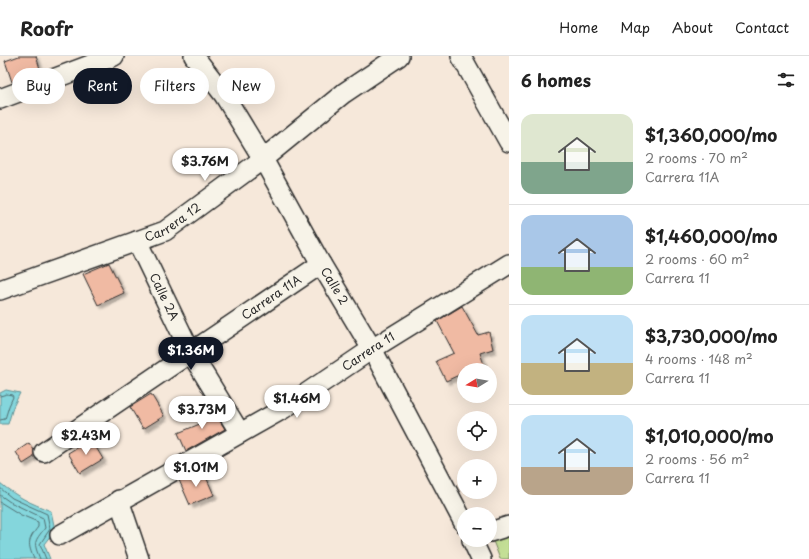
<!DOCTYPE html>
<meta charset="utf-8">
<style>
:root{--surface:#fff;--page:#f2f2f2;--text:#222;--muted:#767676;--line:#e0e0e0;--accent:#111827}
body{margin:0;font-family:"Playpen Sans",sans-serif;background:var(--page);color:var(--text);height:100vh;display:flex;flex-direction:column;font-size:15px;white-space:nowrap}
*{box-sizing:border-box;margin:0}
p{font-size:13px;color:var(--muted)}
.icon{flex:none;width:22px;height:22px;fill:none;stroke:currentColor;stroke-width:2;stroke-linecap:round;stroke-linejoin:round}
.map{position:relative;flex:1;overflow:hidden}
.drawer{display:flex;flex-direction:column;background:var(--surface);width:300px}
.drawer>*{flex:none}
.banner{position:absolute;left:12px;top:12px;width:380px;height:36px;display:flex;gap:8px}
.needle{width:26px;rotate:259deg}
.fabs{position:absolute;left:457px;top:307px;display:grid;gap:8px}
.fabs a{display:grid;place-items:center;width:40px;height:40px;border-radius:50%;background:var(--surface);box-shadow:0 4px 16px #0002;font-size:20px}
.price{position:absolute;translate:-50% -34px;padding:0 9px;border-radius:14px;background:#fff;color:#222;font-size:13px;line-height:26px;filter:drop-shadow(0 1px 2px #0008)}
.price::after{content:'';position:absolute;left:50%;top:24px;width:12px;height:9px;margin-left:-6px;background:inherit;clip-path:polygon(0 0,100% 0,50% 100%)}
.price.current{background:var(--accent);color:#fff}
ul{padding:0;list-style:none}
li{display:flex;align-items:center;gap:12px;height:100px;padding:0 12px}
li+li{border-top:1px solid var(--line)}
li span{display:grid;place-items:center;flex:none;width:112px;height:80px;border-radius:12px;color:#555}
li>.icon{margin-inline-start:auto}
span .icon{width:48px;height:48px;fill:#fffc;stroke-width:1}
li b{font-size:17px}
h2{display:flex;justify-content:space-between;align-items:center;height:48px;padding:0 12px;font-size:17px}
.tag{padding:0 14px;border-radius:18px;background:var(--surface);box-shadow:0 4px 16px #0002;font-size:14px;line-height:36px}
.tag.current{background:var(--accent);color:#fff}
header{display:flex;align-items:center;gap:24px;box-sizing:border-box;height:56px;padding:0 20px;background:var(--surface);border-bottom:1px solid var(--line)}
header strong{font-size:19px}
nav{display:flex;gap:22px;margin-inline-start:auto;font-size:14px}
main{display:flex;flex:1;min-height:0}
.map>svg:first-child{display:block}
</style>
<header>
<strong>Roofr</strong>
<nav><a>Home</a><a>Map</a><a>About</a><a>Contact</a></nav>
</header>
<main>
<div class="map">
<svg width="509" height="503" viewBox="0 0 509 503">
<defs>
<filter id="shadow"><feDropShadow dx="3.5" dy="3.5" stdDeviation="1" flood-color="#0004"/></filter>
</defs>
<rect width="100%" height="100%" fill="#f6e8da"/>
<filter id="ink" filterUnits="userSpaceOnUse"><feTurbulence type="fractalNoise" baseFrequency=".025" numOctaves="2"/><feDisplacementMap in="SourceGraphic" scale="8" xChannelSelector="R" yChannelSelector="G"/><feConvolveMatrix kernelMatrix="1 2 1 2 8 2 1 2 1" color-interpolation-filters="sRGB"/></filter>
<g filter="url(#ink)">
<path fill="#c4df96" stroke="#788560" d="M509 480V503H500L493 485Z"/>
<path fill="#84d6dc" stroke="#609295" d="M6 334 20 337 13 351 8 368H0V337Z
M0 427C17 441 30 447 51 455L55 474 44 488 50 503H0Z"/>
<g fill="none" stroke-linecap="round" stroke-linejoin="round">
<path stroke="#4f6f72" stroke-width="1" d="M0 340 7 338 12 339 13 341 9 350 5 363 0 364
M0 432 12 442 47 458 50 473 40 488 46 503
M0 439 10 446 43 462 45 472C34 486 33 486 40 503
M0 446 21 459 38 466V471C28 484 27 487 34 503"/>
</g>
<path fill="#f0baa3" stroke="#2b2b2b" filter="url(#shadow)" d="M19 0H36L41 16 12 26 5 5Z
M109 207 124 237 98 249 83 218Z
M462 250 478 279 489 276 493 293 480 297 486 314H464V327L459 319 446 325 436 305 454 297 437 265Z
M151 338 164 360 143 373 130 351Z
M208 346 225 373 186 395 178 377 202 367 201 364 209 360 204 348Z
M91 383 103 403 80 417 68 397Z
M29 387 34 394V401L23 408 16 396Z
M203 414 214 439 190 449 179 424Z"/>
<g fill="none" stroke-linecap="round" stroke-linejoin="round">
<g stroke="#2b2b2b" stroke-width="22">
<g id="minor">
<path id="s1" d="M194 0 224 39 263 103 321 208 372 293 464 467"/>
<path d="M461 0 509 86"/>
<path d="M0 43 114 0"/>
<path id="s2" d="M137 185 191 297 240 377"/>
<path id="s3" d="M0 234 165 175 263 103 344 37 399 0"/>
<path id="s4" d="M44 396 321 208"/>
<path d="M119 444 139 503"/>
<path d="M490 476 509 470"/>
<path id="s5" d="M60 479 283 353 372 293 509 208"/>
<path d="M472 484 481 503"/>
</g>
</g>
<use href="#minor" stroke="#f7f3e8" stroke-width="19"/>
</g>
</g>
<g text-anchor="middle" stroke-width="3.5" stroke-linejoin="round" paint-order="stroke">
<g font-size="12" fill="#2b2b2b" stroke="#f7f3e8">
<text dy="4" stroke="none"><textPath href="#s3" startOffset="186">Carrera 12</textPath></text>
<text dy="4" stroke="none"><textPath href="#s1" startOffset="270">Calle 2</textPath></text>
<text dy="4" stroke="none"><textPath href="#s2" startOffset="62">Calle 2A</textPath></text>
<text dy="4" stroke="none"><textPath href="#s4" startOffset="275">Carrera 11A</textPath></text>
<text dy="4" stroke="none"><textPath href="#s5" startOffset="359">Carrera 11</textPath></text>
</g>
</g>
</svg>
<div class="fabs">
<a><svg class="needle" viewBox="-14 -14 28 28"><path d="M0-13l5 13h-10z" fill="#e53935"/><path d="M0 13l5-13h-10z" fill="#767676"/></svg></a>
<a><svg class="icon" aria-label="locate" viewBox="0 0 24 24"><circle cx="12" cy="12" r="6"/><path d="M12 2v4M12 18v4M2 12h4M18 12h4"/></svg></a>
<a>+</a>
<a>−</a>
</div>
<b class="price" style="left:205px;top:126px">$3.76M</b>
<b class="price current" style="left:191px;top:315px">$1.36M</b>
<b class="price" style="left:297px;top:363px">$1.46M</b>
<b class="price" style="left:202px;top:374px">$3.73M</b>
<b class="price" style="left:86px;top:400px">$2.43M</b>
<b class="price" style="left:196px;top:432px">$1.01M</b>
<div class="banner">
<a class="tag">Buy</a>
<a class="tag current">Rent</a>
<a class="tag">Filters</a>
<a class="tag">New</a>
</div>
</div>
<section class="drawer">
<h2>6 homes<svg class="icon" aria-label="filters" viewBox="0 0 24 24"><path d="M4 7h16M4 17h16"/><circle cx="9" cy="7" r="2"/><circle cx="15" cy="17" r="2"/></svg></h2>
<ul>
<li><span style="background:linear-gradient(#dfe7d0 60%,#7fa58c 0)"><svg class="icon" aria-label="home" viewBox="0 0 24 24"><path d="M3 11l9-7 9 7M6 9v11h12V9"/></svg></span><div><b>$1,360,000/mo</b><p>2 rooms · 70 m²</p><p>Carrera 11A</p></div></li>
<li><span style="background:linear-gradient(#a9c7e8 65%,#8fb573 0)"><svg class="icon" aria-label="home" viewBox="0 0 24 24"><path d="M3 11l9-7 9 7M6 9v11h12V9"/></svg></span><div><b>$1,460,000/mo</b><p>2 rooms · 60 m²</p><p>Carrera 11</p></div></li>
<li><span style="background:linear-gradient(#bfe0f5 60%,#c2b280 0)"><svg class="icon" aria-label="home" viewBox="0 0 24 24"><path d="M3 11l9-7 9 7M6 9v11h12V9"/></svg></span><div><b>$3,730,000/mo</b><p>4 rooms · 148 m²</p><p>Carrera 11</p></div></li>
<li><span style="background:linear-gradient(#bfe0f5 65%,#b9a48a 0)"><svg class="icon" aria-label="home" viewBox="0 0 24 24"><path d="M3 11l9-7 9 7M6 9v11h12V9"/></svg></span><div><b>$1,010,000/mo</b><p>2 rooms · 56 m²</p><p>Carrera 11</p></div></li>
</ul>
</section>
</main>
